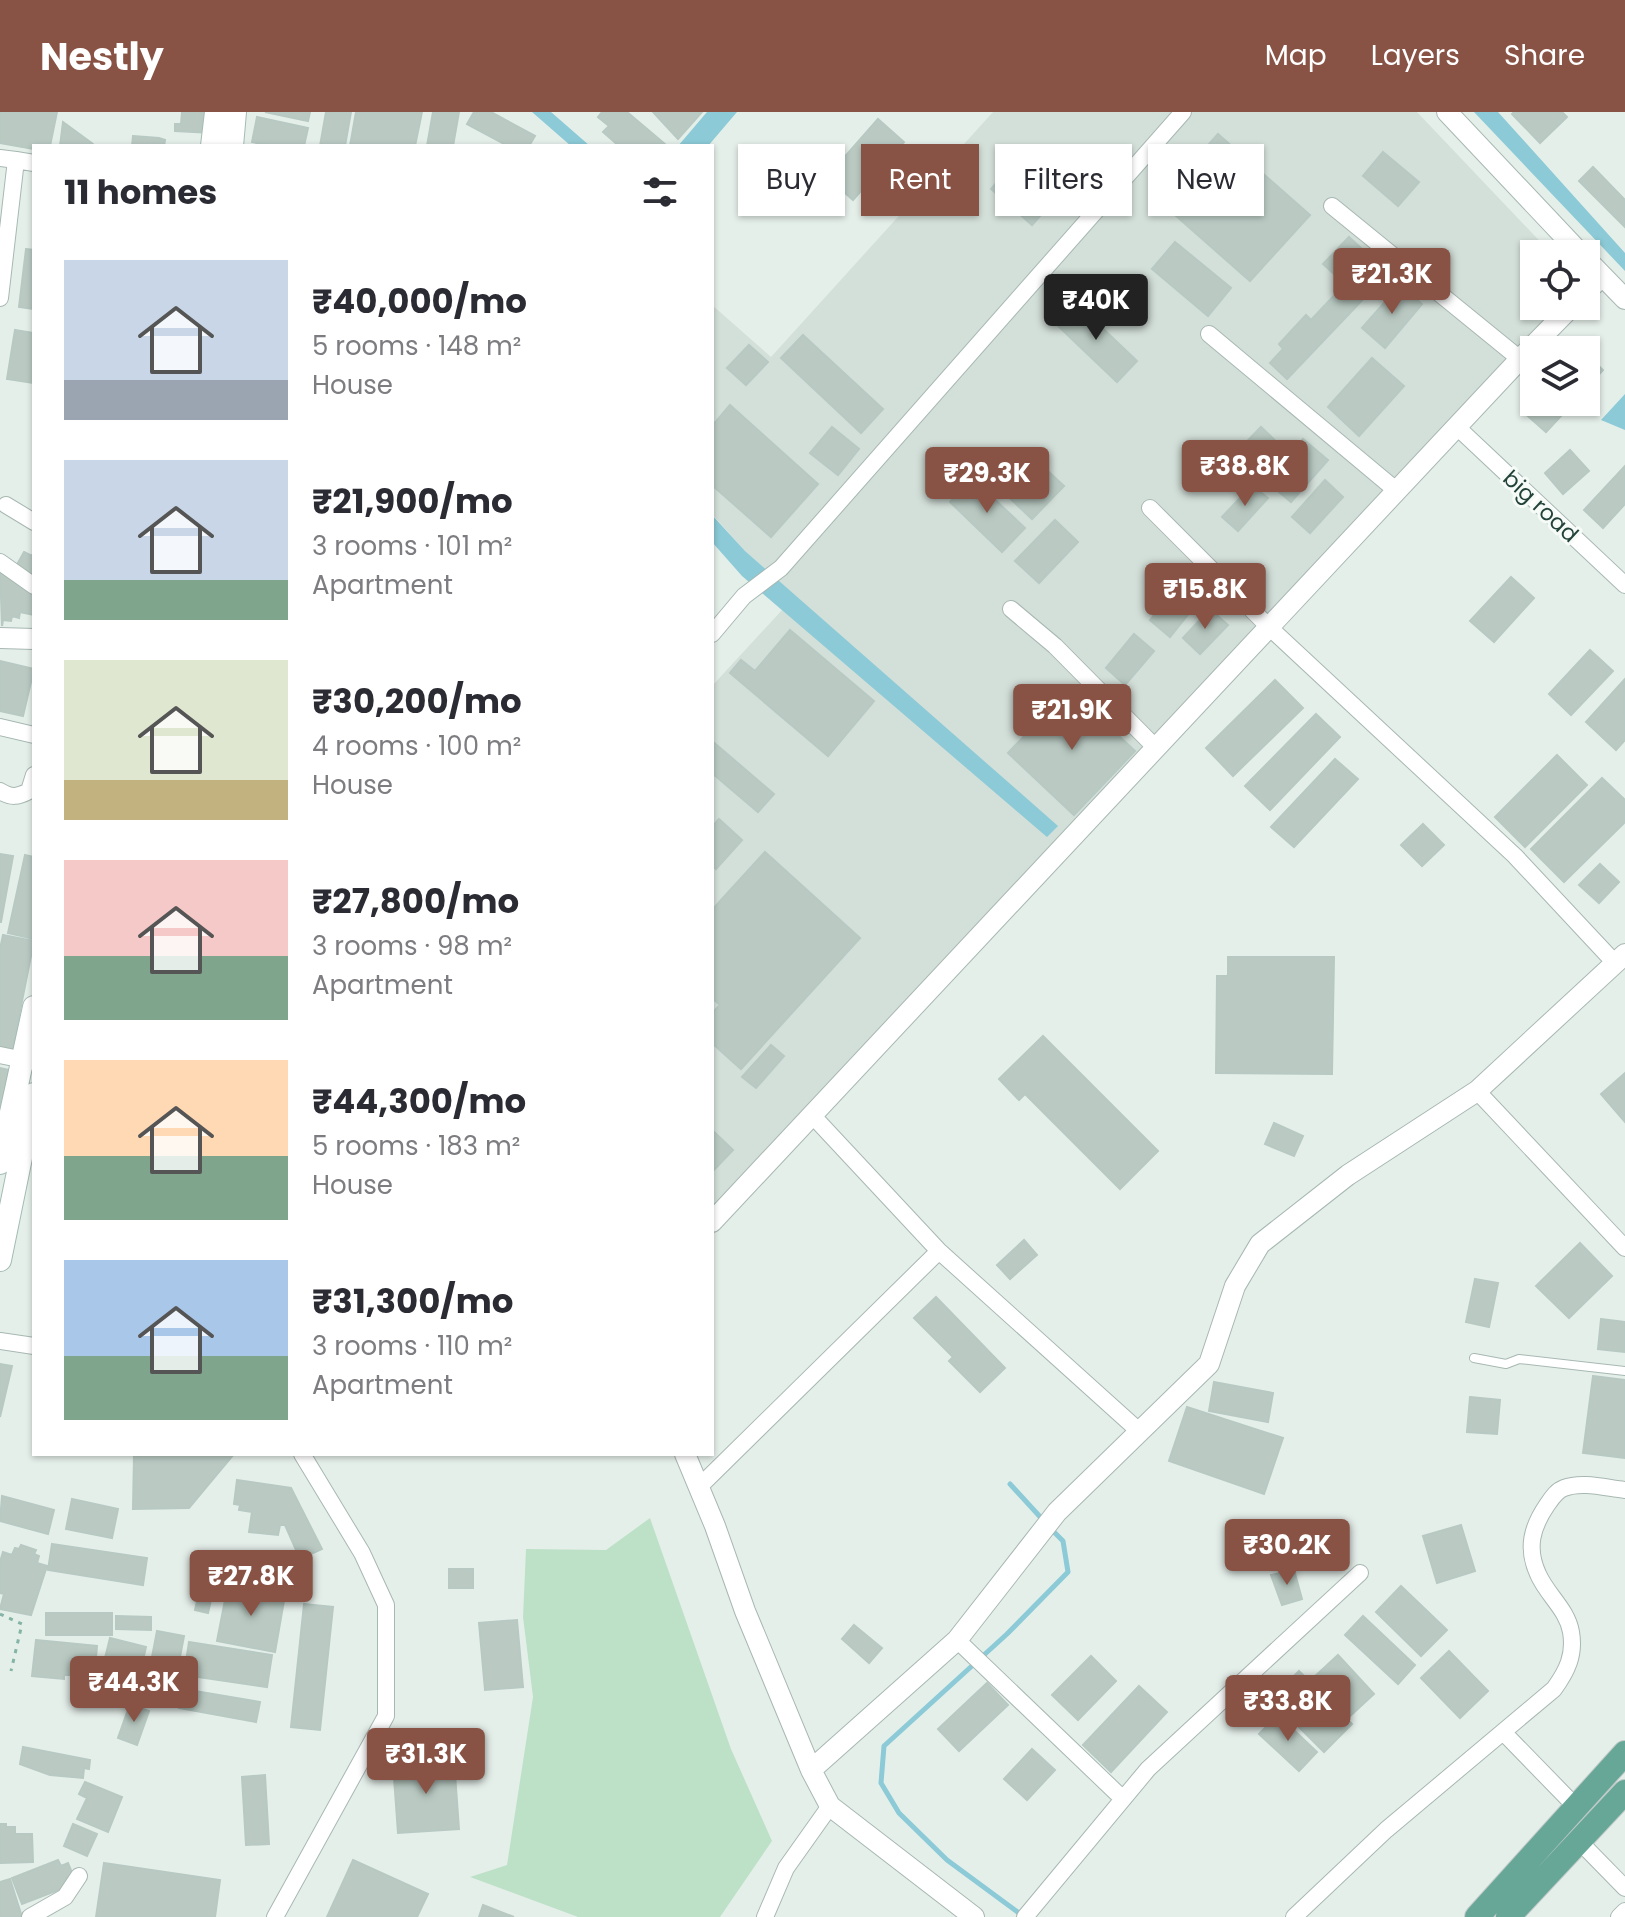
<!DOCTYPE html>
<meta charset="utf-8">
<style>
:root{--surface:#fff;--page:#f7f7f7;--text:#2b2b33;--muted:#7c7c81;--accent:#885244}
body{margin:0;font-family:Poppins,sans-serif;background:var(--page);color:var(--text);height:100vh;display:flex;flex-direction:column;font-size:30px;white-space:nowrap}
*{box-sizing:border-box;margin:0}
p{font-size:26px;color:var(--muted)}
.icon{flex:none;width:44px;height:44px;fill:none;stroke:currentColor;stroke-width:2;stroke-linecap:round;stroke-linejoin:round}
.map{position:relative;flex:1;overflow:hidden}
.details{position:absolute;left:32px;top:32px;width:682px;height:1312px;display:flex;flex-direction:column;background:var(--surface);border-radius:0px;box-shadow:0 2px 6px #0004}
.details>*{flex:none}
.hud{position:absolute;left:738px;top:32px;width:760px;height:72px;display:flex;gap:16px}
.controls{position:absolute;left:1520px;top:128px;display:grid;gap:16px}
.controls a{display:grid;place-items:center;width:80px;height:80px;border-radius:0px;background:var(--surface);box-shadow:0 2px 6px #0004;font-size:40px}
.price{position:absolute;translate:-50% -68px;padding:0 18px;border-radius:8px;background:var(--accent);color:#fff;font-size:26px;line-height:52px;filter:drop-shadow(0 2px 4px #0008)}
.price::after{content:'';position:absolute;left:50%;top:48px;width:24px;height:18px;margin-left:-12px;background:inherit;clip-path:polygon(0 0,100% 0,50% 100%)}
.price.current{background:#222;color:#fff}
ul{padding:0;list-style:none}
li{display:flex;align-items:center;gap:24px;height:200px;padding:0 32px}
li span{display:grid;place-items:center;flex:none;width:224px;height:160px;border-radius:0px;color:#555}
li>.icon{margin-inline-start:auto}
span .icon{width:96px;height:96px;fill:#fffc;stroke-width:1}
li b{font-size:34px}
h2{display:flex;justify-content:space-between;align-items:center;height:96px;padding:0 32px;font-size:34px}
.chip{padding:0 28px;border-radius:0px;background:var(--surface);box-shadow:0 2px 6px #0004;font-size:28px;line-height:72px}
.chip.current{background:var(--accent);color:#fff}
header{display:flex;align-items:center;gap:48px;box-sizing:border-box;height:112px;padding:0 40px;background:var(--accent);color:#fff}
header strong{font-size:38px}
nav{display:flex;gap:44px;margin-inline-start:auto;font-size:28px}
.map>svg:first-child{display:block}
</style>
<header>
<strong>Nestly</strong>
<nav><a>Map</a><a>Layers</a><a>Share</a></nav>
</header>
<div class="map">
<svg width="1625" height="1805" viewBox="0 0 1625 1805">
<rect width="100%" height="100%" fill="#e5efea"/>
<path fill="#d3dfd9" d="M993 0H1417L1552 142H1534V194H1567L712 1096V574L795 484 745 439 712 402V193L771 245Z"/>
<path fill="#bde1c7" d="M650 1406 731 1637 772 1729 720 1805H578L470 1765 507 1753 533 1585 523 1505 526 1437 606 1438Z"/>
<path fill="#8bcad6" d="M532 0H551L590 34H571Z
M707 0H737L708 34H678Z
M1474 0H1498L1625 141V159Z
M1625 282V318L1601 308Z
M712 403 745 439 1058 714 1047 725 742 464 712 430Z"/>
<g fill="none" stroke-linecap="round" stroke-linejoin="round">
<path stroke="#8bcad6" stroke-width="5" d="M1010 1372 1043 1408
M1019 1801 947 1748 899 1701 881 1671 884 1634 1007 1522 1068 1460 1063 1429 1050 1416"/>
</g>
<path fill="#bacac3" stroke="#b7c9c2" stroke-width="2" d="M0 0H57L50 34H34V37L0 31Z
M182 0H213L212 21 175 19V12H181Z
M265 0H310L308 9Z
M326 0H351L345 34H320Z
M356 0H422L415 34H350Z
M433 0H459L453 34H427Z
M474 0H491L535 24 529 34H508L467 12Z
M602 0H627L665 32 619 34 603 20 609 14 598 5Z
M653 0H702L678 27Z
M1514 0H1562L1567 5 1540 31 1512 2Z
M257 5 308 16 304 34H274L252 30Z
M878 7 904 30 853 88 827 65Z
M63 10 93 32V34H60Z
M1218 22 1310 103 1250 169 1159 89Z
M133 24 159 26 165 28 164 34H170H132Z
M1383 40 1419 70 1398 94 1363 64Z
M1013 52 1054 88 1032 113 991 77Z
M1593 55 1625 88V115L1579 69Z
M1349 125 1388 161 1287 267 1270 251 1283 237 1279 232 1306 203 1311 208 1345 172 1323 152Z
M1175 130 1231 176 1208 204 1152 157Z
M26 137 34 138V197L19 195Z
M1400 173 1422 192 1385 236 1362 216Z
M1076 191 1137 249 1117 270 1056 212Z
M15 218 34 221V271L7 267Z
M803 223 883 297 861 321 781 246Z
M749 233 768 250 746 273 727 256Z
M1586 242 1603 258 1586 277Z
M1372 246 1404 274 1359 324 1328 295Z
M1534 286V290H1574L1546 320 1522 299Z
M730 293 818 372 771 425 712 373V314Z
M832 315 859 337 838 363 810 341Z
M1261 315 1283 336 1251 368 1229 348Z
M1303 327 1328 348 1291 390 1266 369Z
M1570 338 1589 359 1563 382 1545 361Z
M1034 346 1064 374 1032 407 1002 379Z
M1625 354V392L1603 416 1584 398Z
M972 366 1025 416 1002 440 950 390Z
M1325 368 1343 385 1310 421 1292 405Z
M1252 373 1268 386 1238 419 1222 405Z
M1055 408 1078 430 1039 471 1015 449Z
M24 440 32 444 34 440V466L15 456Z
M0 456 34 478V503L20 500 19 506 12 504 11 509 3 508 2 514Z
M1187 462 1207 479 1170 525 1150 508Z
M1511 465 1534 486 1494 530 1470 509Z
M1210 497 1228 513 1200 542 1183 526Z
M790 518 874 589 828 644 730 561 741 548 755 559Z
M1134 522 1154 539 1125 573 1106 556Z
M1590 538 1613 559 1571 603 1549 582Z
M0 549 34 557 23 604 0 599Z
M1275 568 1303 596 1233 664 1206 636Z
M1624 568 1625 628 1616 638 1586 610Z
M1069 577 1135 639 1074 703 1008 641Z
M1316 602 1340 625 1270 698 1245 674Z
M712 629 774 682 758 700 712 661Z
M1557 643 1587 673 1525 735 1495 705Z
M1335 647 1358 667 1294 735 1271 715Z
M1602 666 1625 688V710L1564 770 1531 737Z
M719 707 742 728 716 757 712 753V715Z
M1423 712 1444 733 1422 754 1401 733Z
M765 740 860 826 741 957 712 931V901L720 893 712 886V798Z
M0 742 13 744 1 810H0Z
M25 743 34 745V827L8 821Z
M1600 752 1619 770 1599 791 1579 773Z
M3 823 34 829 12 939 0 936V837Z
M1228 845H1334L1332 962 1216 961 1217 864H1228Z
M1043 924 1158 1039 1120 1077 1025 982 1019 988 999 967Z
M771 933 784 944 756 976 742 965Z
M0 956 9 958 0 1003Z
M1625 961V1010L1601 982Z
M1274 1011 1303 1024 1294 1044 1265 1032Z
M712 1018 733 1038 712 1060Z
M1024 1128 1037 1143 1010 1167 997 1153Z
M1580 1131 1612 1164 1569 1206 1536 1174Z
M1475 1167 1498 1171 1489 1215 1466 1210Z
M936 1185 1005 1256 980 1280 949 1249 953 1245 914 1206Z
M1601 1207 1625 1210V1240L1598 1237Z
M0 1252 12 1254 0 1305Z
M1593 1264 1625 1268V1346L1583 1341Z
M1214 1270 1273 1281 1268 1310 1209 1299Z
M1470 1285 1500 1288 1497 1322 1467 1320Z
M1187 1295 1283 1326 1264 1382 1169 1349Z
M134 1342H234L189 1396 133 1397Z
M237 1368 291 1376 322 1437 300 1447 285 1413H280L278 1423 249 1420 252 1400 239 1398 240 1393 234 1392Z
M2 1384 54 1398 48 1422 0 1409Z
M72 1387 118 1397 112 1426 66 1417Z
M1461 1413 1475 1459 1437 1471 1423 1424Z
M52 1432 147 1446 143 1473 48 1458Z
M21 1433 36 1438 34 1442 39 1444 37 1451 47 1454 31 1503 0 1497 4 1482 0 1481V1450L3 1440 12 1443 15 1436 19 1437Z
M449 1457H473V1476H449Z
M1294 1458 1302 1487 1282 1493 1271 1463Z
M202 1468 215 1470 208 1501 195 1498Z
M228 1473 285 1483 275 1540 217 1529Z
M1401 1474 1447 1518 1421 1544 1376 1500Z
M304 1492 333 1495 320 1618 291 1615Z
M46 1501H112V1523H46Z
M116 1504 151 1505V1518L116 1517Z
M1363 1504 1415 1553 1398 1572 1345 1523Z
M517 1508 523 1575 485 1578 479 1511Z
M854 1513 882 1536 869 1551 842 1527Z
M157 1519 184 1524 175 1571 148 1566Z
M110 1526 146 1535 134 1587 120 1583 121 1579 112 1576 110 1581 97 1578Z
M36 1528 97 1534 95 1558 71 1555 70 1563H64V1567L32 1564Z
M189 1530 272 1543 267 1575 184 1563Z
M1449 1539 1488 1579 1460 1606 1421 1566Z
M1338 1543 1374 1582 1349 1605 1313 1566Z
M1091 1544 1116 1569 1078 1608 1052 1583Z
M1299 1559 1352 1612 1324 1640 1271 1587Z
M987 1571 1008 1593 959 1639 938 1617Z
M1139 1574 1167 1600 1111 1660 1083 1633Z
M183 1577 260 1590 256 1610 179 1596Z
M130 1592 149 1599 137 1633 118 1626Z
M1278 1603 1317 1640 1299 1659 1259 1622Z
M23 1635 90 1648 89 1657 84 1656 83 1666 50 1663 20 1652Z
M1032 1637 1055 1658 1027 1688 1004 1667Z
M454 1648 459 1717 398 1721 393 1652Z
M265 1663 269 1732 246 1733 242 1665Z
M85 1670 122 1685 108 1720 77 1707 87 1686 79 1682Z
M0 1712H6V1715H15V1722H32L33 1750 0 1751Z
M73 1712 97 1722 87 1744 64 1734Z
M58 1748 61 1754 68 1751 73 1763 66 1766 69 1774 22 1792 12 1766Z
M353 1748 428 1782 417 1805H327Z
M104 1751 220 1768 215 1805H96Z
M10 1767 22 1805H0V1770Z
M483 1793 514 1805H479Z"/>
<g fill="none" stroke-linecap="round" stroke-linejoin="round">
<g stroke="#a7b8b2" stroke-width="10">
<path id="service" d="M1474 1246 1506 1252 1519 1247 1625 1259"/>
</g>
<g stroke="#a7b8b2" stroke-width="18">
<path id="minor" d="M0 46 16 48
M1332 94 1520 247
M0 186 16 48 34 51
M1209 222 1397 379
M1457 315 1625 473
M6 393 34 410
M1150 396 1269 515 1515 744 1615 851
M0 450 34 474
M1011 497 1055 534 1156 636
M712 522 744 484 781 456 1183 0
M0 615 34 623
M0 679C11 686 18 685 29 679L34 663
M0 943 34 950
M1477 979 1625 1136
M939 1139 1140 1320
M0 1229 34 1234
M699 1375 939 1139 812 1003
M957 1528 1123 1687
M1504 1621 1576 1695
M1579 1729 1625 1776
M30 1805 65 1785 79 1764
M275 1805 386 1604V1493L362 1441 302 1342
M765 1805 786 1756 830 1694
M1025 1805 1148 1657 1360 1461
M1294 1805 1386 1718 1554 1577C1567 1559 1575 1543 1571 1520 1567 1497 1547 1483 1538 1462 1526 1436 1532 1415 1547 1393 1552 1386 1556 1379 1564 1376 1582 1369 1606 1376 1625 1378
M1619 1805 1625 1799"/>
</g>
<g stroke="#a7b8b2" stroke-width="22">
<path id="tertiary" d="M1447 0 1581 142
M1586 147 1625 187
M1586 180 1602 164
M0 526 34 527
M712 1110 1520 247 1572 194
M685 1342 715 1414 745 1499 811 1658 830 1694 974 1805
M811 1658 957 1528 1057 1400 1209 1252 1235 1174 1260 1132 1348 1063 1477 979 1625 842"/>
</g>
<g stroke="#a3bbb3" stroke-width="24">
<path id="secondary" d="M212 34 216 0
M232 34 235 0
M0 1051 34 895
M0 1148 34 982"/>
</g>
<g stroke="#c1cac8" stroke-width="26">
<path id="primary" d="M1477 1805 1625 1641
M1508 1805 1625 1680"/>
</g>
<path stroke="#84b4a5" stroke-width="3" stroke-dasharray="4 6" stroke-linecap="butt" d="M0 1502 22 1512 11 1559"/>
<use href="#service" stroke="#fff" stroke-width="8"/>
<use href="#minor" stroke="#fff" stroke-width="16"/>
<use href="#tertiary" stroke="#fff" stroke-width="20"/>
<use href="#secondary" stroke="#fff" stroke-width="22"/>
<use href="#primary" stroke="#67a797" stroke-width="24"/>
</g>
<g text-anchor="middle" stroke-width="6" stroke-linejoin="round" paint-order="stroke">
<g font-size="22" fill="#23423a" stroke="#f6fbf8">
<text transform="translate(1541 394) rotate(43)" y="8">big road</text>
</g>
</g>
</svg>
<div class="controls">
<a><svg class="icon" aria-label="locate" viewBox="0 0 24 24"><circle cx="12" cy="12" r="6"/><path d="M12 2v4M12 18v4M2 12h4M18 12h4"/></svg></a>
<a><svg class="icon" aria-label="layers" viewBox="0 0 24 24"><path d="M12 4l9 5-9 5-9-5zM3 14l9 5 9-5"/></svg></a>
</div>
<b class="price" style="left:1392px;top:204px">₹21.3K</b>
<b class="price current" style="left:1096px;top:230px">₹40K</b>
<b class="price" style="left:1245px;top:396px">₹38.8K</b>
<b class="price" style="left:987px;top:403px">₹29.3K</b>
<b class="price" style="left:1205px;top:519px">₹15.8K</b>
<b class="price" style="left:1072px;top:640px">₹21.9K</b>
<b class="price" style="left:1287px;top:1475px">₹30.2K</b>
<b class="price" style="left:251px;top:1506px">₹27.8K</b>
<b class="price" style="left:134px;top:1612px">₹44.3K</b>
<b class="price" style="left:1288px;top:1631px">₹33.8K</b>
<b class="price" style="left:426px;top:1684px">₹31.3K</b>
<div class="hud">
<a class="chip">Buy</a>
<a class="chip current">Rent</a>
<a class="chip">Filters</a>
<a class="chip">New</a>
</div>
<section class="details">
<h2>11 homes<svg class="icon" aria-label="filters" viewBox="0 0 24 24"><path d="M4 7h16M4 17h16"/><circle cx="9" cy="7" r="2"/><circle cx="15" cy="17" r="2"/></svg></h2>
<ul>
<li><span style="background:linear-gradient(#c9d6e8 75%,#9aa5b1 0)"><svg class="icon" aria-label="home" viewBox="0 0 24 24"><path d="M3 11l9-7 9 7M6 9v11h12V9"/></svg></span><div><b>₹40,000/mo</b><p>5 rooms · 148 m²</p><p>House</p></div></li>
<li><span style="background:linear-gradient(#c9d6e8 75%,#7fa58c 0)"><svg class="icon" aria-label="home" viewBox="0 0 24 24"><path d="M3 11l9-7 9 7M6 9v11h12V9"/></svg></span><div><b>₹21,900/mo</b><p>3 rooms · 101 m²</p><p>Apartment</p></div></li>
<li><span style="background:linear-gradient(#dfe7d0 75%,#c2b280 0)"><svg class="icon" aria-label="home" viewBox="0 0 24 24"><path d="M3 11l9-7 9 7M6 9v11h12V9"/></svg></span><div><b>₹30,200/mo</b><p>4 rooms · 100 m²</p><p>House</p></div></li>
<li><span style="background:linear-gradient(#f6c9c9 60%,#7fa58c 0)"><svg class="icon" aria-label="home" viewBox="0 0 24 24"><path d="M3 11l9-7 9 7M6 9v11h12V9"/></svg></span><div><b>₹27,800/mo</b><p>3 rooms · 98 m²</p><p>Apartment</p></div></li>
<li><span style="background:linear-gradient(#ffd9b3 60%,#7fa58c 0)"><svg class="icon" aria-label="home" viewBox="0 0 24 24"><path d="M3 11l9-7 9 7M6 9v11h12V9"/></svg></span><div><b>₹44,300/mo</b><p>5 rooms · 183 m²</p><p>House</p></div></li>
<li><span style="background:linear-gradient(#a9c7e8 60%,#7fa58c 0)"><svg class="icon" aria-label="home" viewBox="0 0 24 24"><path d="M3 11l9-7 9 7M6 9v11h12V9"/></svg></span><div><b>₹31,300/mo</b><p>3 rooms · 110 m²</p><p>Apartment</p></div></li>
</ul>
</section>
</div>
